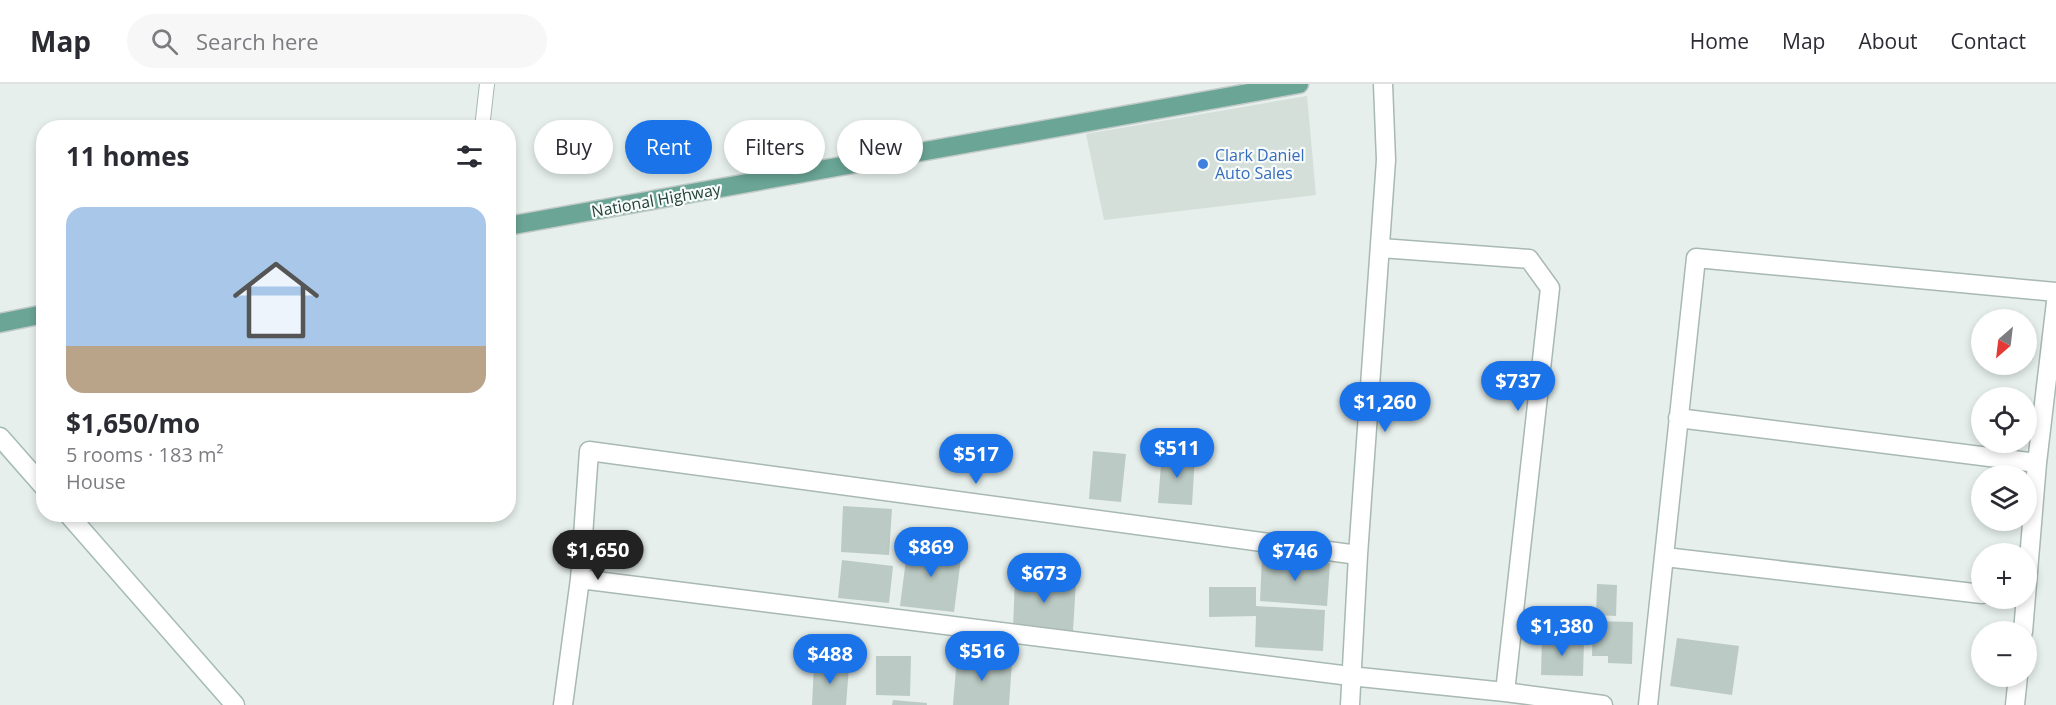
<!DOCTYPE html>
<meta charset="utf-8">
<style>
:root{--surface:#fff;--page:#f7f7f7;--text:#2b2b33;--muted:#7c7c81;--line:#e1e1e2;--accent:#1a73e8}
body{margin:0;font-family:"Open Sans",sans-serif;background:var(--page);color:var(--text);height:100vh;display:flex;flex-direction:column;font-size:22px;white-space:nowrap}
*{box-sizing:border-box;margin:0}
p{font-size:20px;color:var(--muted)}
.icon{flex:none;width:33px;height:33px;fill:none;stroke:currentColor;stroke-width:2;stroke-linecap:round;stroke-linejoin:round}
.map{position:relative;flex:1;overflow:hidden}
.side{position:absolute;left:36px;top:36px;width:480px;height:402px;display:flex;flex-direction:column;background:var(--surface);border-radius:24px;box-shadow:0 3px 9px #0003}
.side>*{flex:none}
.hud{position:absolute;left:534px;top:36px;width:570px;height:54px;display:flex;gap:12px}
.needle{width:39px;rotate:208deg}
.buttons{position:absolute;left:1971px;top:225px;display:grid;gap:12px}
.buttons a{display:grid;place-items:center;width:66px;height:66px;border-radius:50%;background:var(--surface);box-shadow:0 3px 9px #0003;font-size:30px}
.price{position:absolute;translate:-50% -51px;padding:0 14px;border-radius:21px;background:var(--accent);color:#fff;font-size:20px;line-height:39px;filter:drop-shadow(0 2px 3px #0008)}
.price::after{content:'';position:absolute;left:50%;top:36px;width:18px;height:14px;margin-left:-9px;background:inherit;clip-path:polygon(0 0,100% 0,50% 100%)}
.price.current{background:#222;color:#fff}
ul{padding:0;list-style:none}
li{display:grid;align-content:center;gap:12px;height:318px;padding:0 30px}
li+li{border-top:2px solid var(--line)}
li span{display:grid;place-items:center;height:186px;border-radius:18px;color:#555}
li>.icon{margin-inline-start:auto}
span .icon{width:108px;height:108px;fill:#fffc;stroke-width:1}
li b{font-size:26px}
h2{display:flex;justify-content:space-between;align-items:center;height:72px;padding:0 30px;font-size:26px}
.tag{padding:0 21px;border-radius:27px;background:var(--surface);box-shadow:0 3px 9px #0003;font-size:21px;line-height:54px}
.tag.current{background:var(--accent);color:#fff}
header{display:flex;align-items:center;gap:36px;box-sizing:border-box;height:84px;padding:0 30px;background:var(--surface);border-bottom:2px solid var(--line)}
header strong{font-size:28px}
nav{display:flex;gap:33px;margin-inline-start:auto;font-size:21px}
.search{width:420px;height:54px;background:var(--page);display:flex;align-items:center;gap:15px;box-sizing:border-box;padding:0 21px;border-radius:33px;color:var(--muted);font-size:22px}
.map>svg:first-child{display:block}
</style>
<header>
<strong>Map</strong>
<div class="search"><svg class="icon" aria-label="search" viewBox="0 0 24 24"><circle cx="10" cy="10" r="6"/><path d="M15 15l6 6"/></svg>Search here</div>
<nav><a>Home</a><a>Map</a><a>About</a><a>Contact</a></nav>
</header>
<div class="map">
<svg width="2056" height="621" viewBox="0 0 2056 621">
<rect width="100%" height="100%" fill="#e6efeb"/>
<path fill="#d4dfda" d="M1307 12 1316 111 1104 136 1086 50Z"/>
<path fill="#bbcac4" d="M1093 367 1126 370 1121 418 1089 415Z
M1162 368 1195 371 1192 421 1158 419Z
M843 422 892 425 889 471 841 468Z
M908 460 962 467 954 528 900 522Z
M1262 474 1330 479 1327 522 1260 517Z
M842 476 893 482 889 519 838 514Z
M1015 494 1076 497 1073 547 1013 544Z
M1597 500 1617 501 1616 532 1596 531Z
M1209 503H1256V522L1325 526 1323 567 1255 563 1256 532 1209 533Z
M1593 537 1633 538 1632 580 1608 579V572H1592Z
M1542 554 1584 555 1583 592 1541 591Z
M1677 554 1739 562 1732 611 1670 602Z
M876 572H911L910 612 876 611Z
M957 573 1012 578 1009 621H953Z
M814 581 849 583 846 621H812Z
M893 616 927 619V621H892Z"/>
<g fill="none" stroke-linecap="round" stroke-linejoin="round">
<g stroke="#a8b8b2" stroke-width="16">
<path id="lane" d="M482 44 487 0"/>
</g>
<g stroke="#a8b8b2" stroke-width="21">
<path id="street" d="M1381 164 1529 175 1550 204 1505 608
M1678 334 2037 379
M1665 473 1982 510
M580 495 1350 592 1505 608 1603 621
M2023 548 2037 379 2056 218
M563 621 580 495 589 367 1358 471
M1350 621 1358 471 1386 76 1383 0
M1648 621C1665 472 1679 323 1696 174L2056 208
M2015 621 2018 592"/>
</g>
<g stroke="#a4bbb3" stroke-width="21">
<path id="secondary" d="M0 353 44 403
M68 430 235 621"/>
</g>
<g stroke="#c2cac8" stroke-width="21">
<path id="primary" d="M508 142 1299 0
M0 239 44 230"/>
</g>
<use href="#lane" stroke="#fff" stroke-width="14"/>
<use href="#street" stroke="#fff" stroke-width="18"/>
<use href="#secondary" stroke="#fff" stroke-width="18"/>
<use href="#primary" stroke="#6aa596" stroke-width="18"/>
</g>
<circle fill="#3f7fe0" stroke="#f7fbf9" stroke-width="2" cx="1203" cy="80" r="6"/>
<g text-anchor="middle" stroke-width="4.5" stroke-linejoin="round" paint-order="stroke">
<g font-size="16" fill="#366cbe" stroke="#f7fbf9" text-anchor="start">
<text x="1215" y="77">Clark Daniel<tspan x="1215" dy="18">Auto Sales</tspan></text>
</g>
<g font-size="16" fill="#24423a" stroke="#f7fbf9">
<text transform="translate(656 116) rotate(-10)" y="6">National Highway</text>
</g>
</g>
</svg>
<div class="buttons">
<a><svg class="needle" viewBox="-14 -14 28 28"><path d="M0-13l5 13h-10z" fill="#e53935"/><path d="M0 13l5-13h-10z" fill="#7c7c81"/></svg></a>
<a><svg class="icon" aria-label="locate" viewBox="0 0 24 24"><circle cx="12" cy="12" r="6"/><path d="M12 2v4M12 18v4M2 12h4M18 12h4"/></svg></a>
<a><svg class="icon" aria-label="layers" viewBox="0 0 24 24"><path d="M12 4l9 5-9 5-9-5zM3 14l9 5 9-5"/></svg></a>
<a>+</a>
<a>−</a>
</div>
<b class="price" style="left:1518px;top:328px">$737</b>
<b class="price" style="left:1385px;top:349px">$1,260</b>
<b class="price" style="left:1177px;top:395px">$511</b>
<b class="price" style="left:976px;top:401px">$517</b>
<b class="price" style="left:931px;top:494px">$869</b>
<b class="price current" style="left:598px;top:497px">$1,650</b>
<b class="price" style="left:1295px;top:498px">$746</b>
<b class="price" style="left:1044px;top:520px">$673</b>
<b class="price" style="left:1562px;top:573px">$1,380</b>
<b class="price" style="left:982px;top:598px">$516</b>
<b class="price" style="left:830px;top:601px">$488</b>
<div class="hud">
<a class="tag">Buy</a>
<a class="tag current">Rent</a>
<a class="tag">Filters</a>
<a class="tag">New</a>
</div>
<section class="side">
<h2>11 homes<svg class="icon" aria-label="filters" viewBox="0 0 24 24"><path d="M4 7h16M4 17h16"/><circle cx="9" cy="7" r="2"/><circle cx="15" cy="17" r="2"/></svg></h2>
<ul>
<li><span style="background:linear-gradient(#a9c7e8 75%,#b9a48a 0)"><svg class="icon" aria-label="home" viewBox="0 0 24 24"><path d="M3 11l9-7 9 7M6 9v11h12V9"/></svg></span><div><b>$1,650/mo</b><p>5 rooms · 183 m²</p><p>House</p></div></li>
</ul>
</section>
</div>
